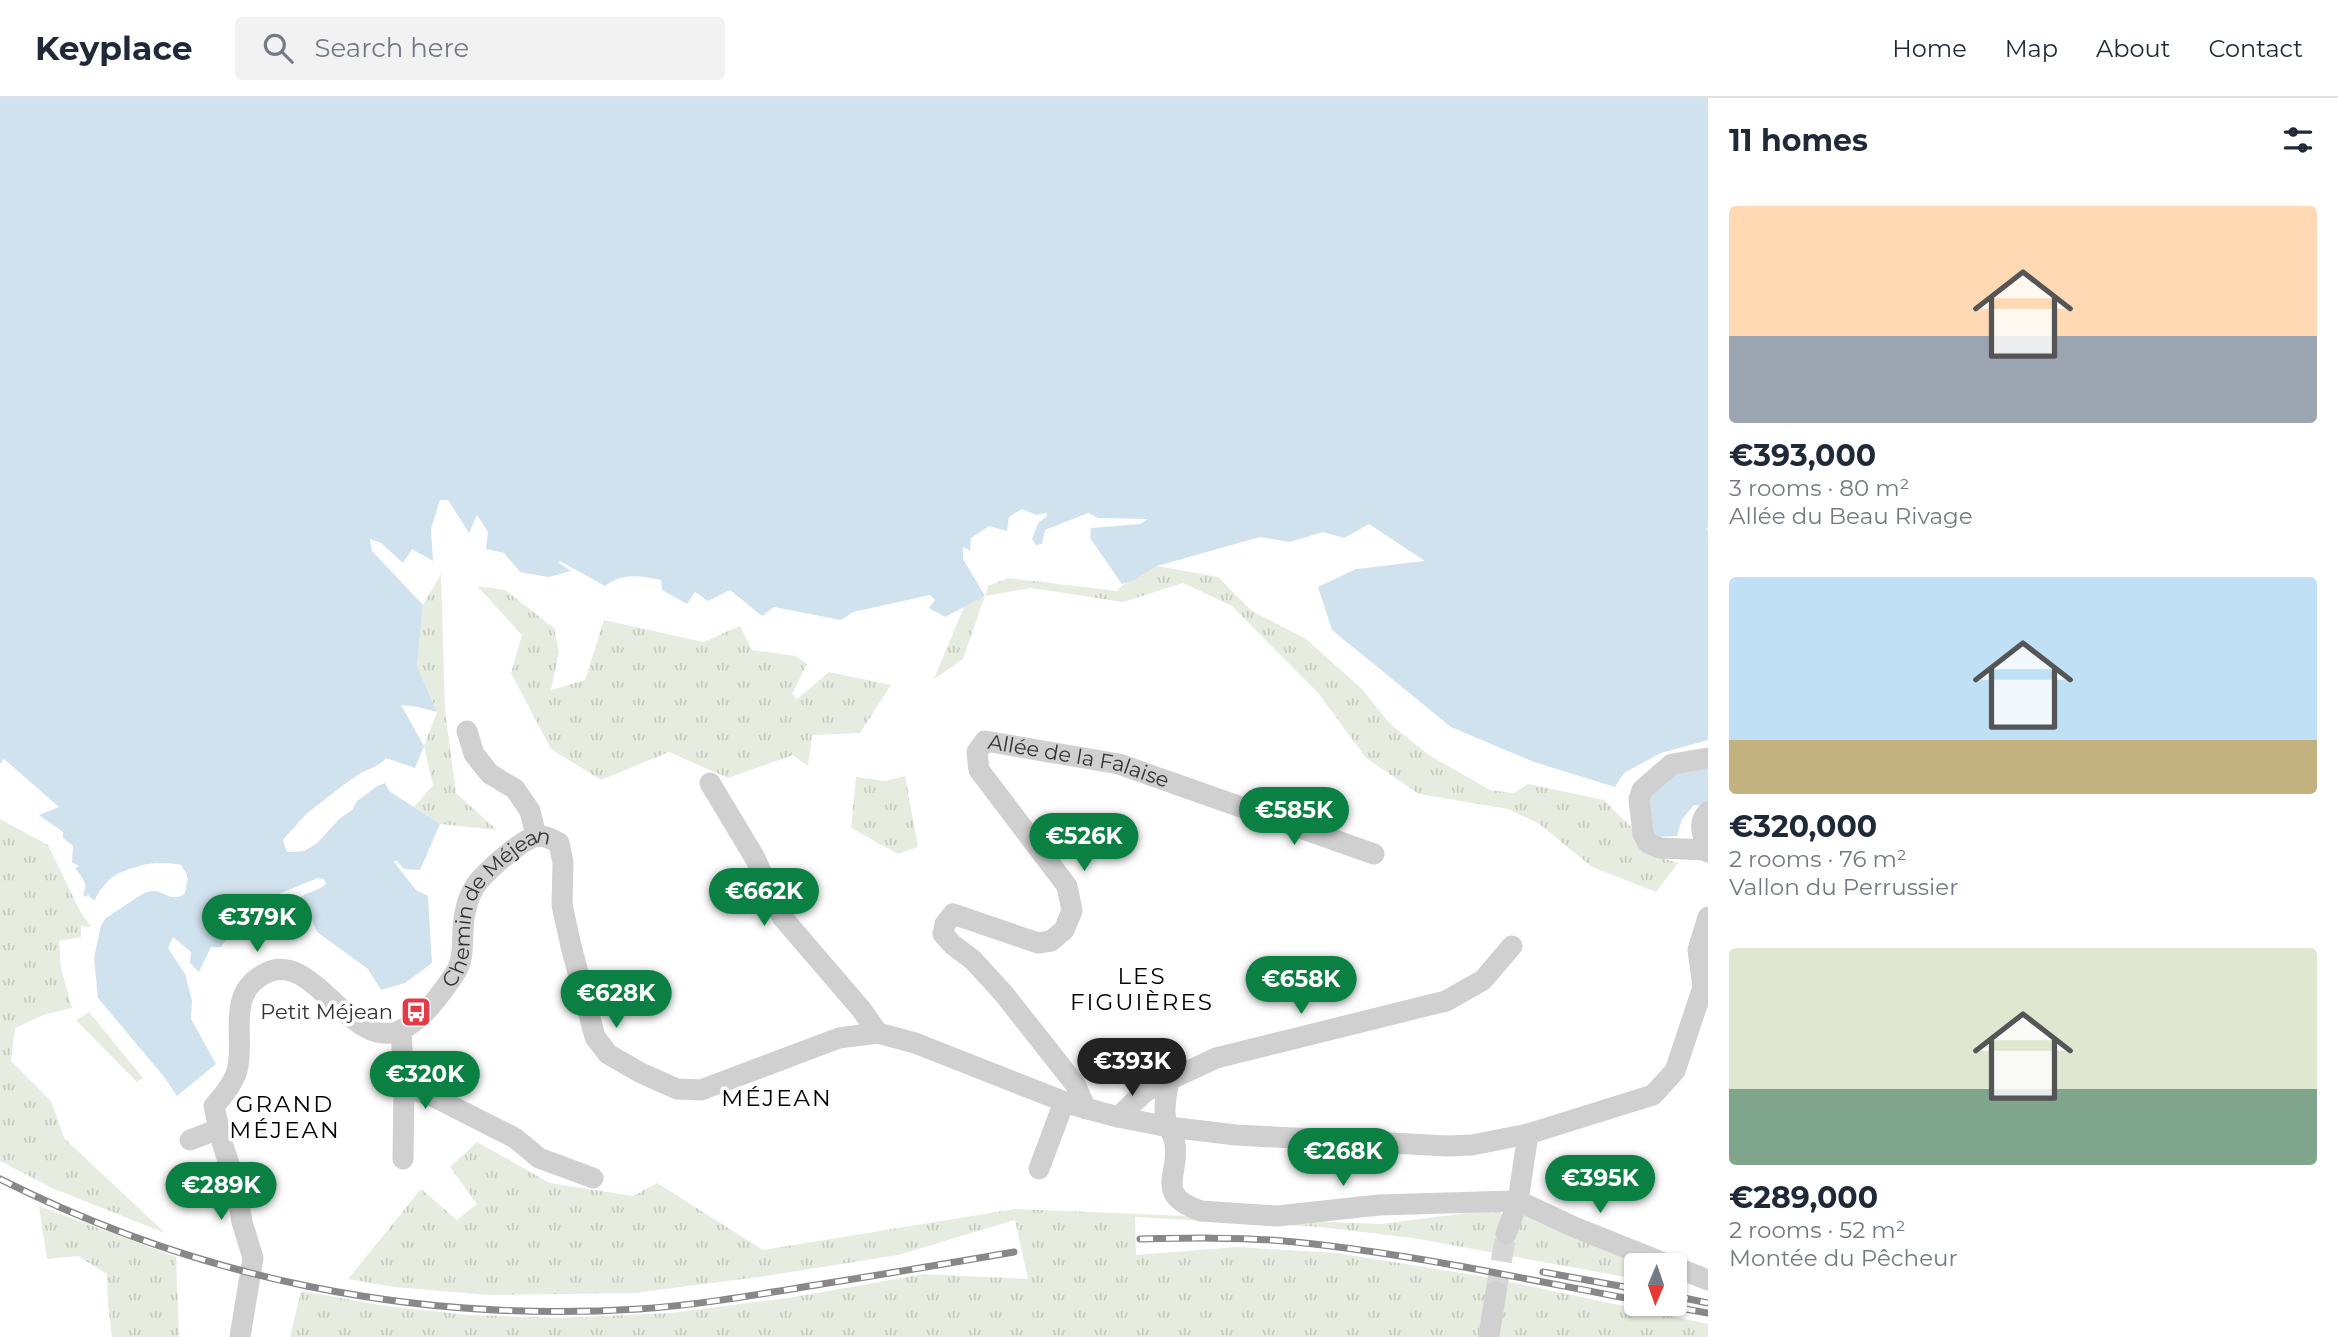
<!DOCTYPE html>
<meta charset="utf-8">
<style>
:root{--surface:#fff;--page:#f2f2f3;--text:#1f2937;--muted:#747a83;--line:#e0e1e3;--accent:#0b8043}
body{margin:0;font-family:Montserrat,sans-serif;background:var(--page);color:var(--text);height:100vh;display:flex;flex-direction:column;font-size:26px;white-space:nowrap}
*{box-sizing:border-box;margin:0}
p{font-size:23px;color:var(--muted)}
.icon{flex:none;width:38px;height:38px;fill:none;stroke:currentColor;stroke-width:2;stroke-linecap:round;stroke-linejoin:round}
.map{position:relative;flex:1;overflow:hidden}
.drawer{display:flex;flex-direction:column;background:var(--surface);width:630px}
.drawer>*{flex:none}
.needle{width:46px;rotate:182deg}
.buttons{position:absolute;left:1624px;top:1155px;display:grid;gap:14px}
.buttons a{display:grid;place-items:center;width:63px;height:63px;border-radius:7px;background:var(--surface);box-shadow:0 2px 5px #0004;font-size:35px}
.price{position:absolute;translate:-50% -60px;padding:0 16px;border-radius:24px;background:var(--accent);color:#fff;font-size:23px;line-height:46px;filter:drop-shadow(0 2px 4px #0008)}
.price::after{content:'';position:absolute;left:50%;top:42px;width:21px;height:16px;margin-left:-10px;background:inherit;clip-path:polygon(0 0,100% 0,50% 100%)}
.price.active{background:#222;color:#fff}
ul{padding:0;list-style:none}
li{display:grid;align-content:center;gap:14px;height:371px;padding:0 21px}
li span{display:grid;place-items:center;height:217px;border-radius:7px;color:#555}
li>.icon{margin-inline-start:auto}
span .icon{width:126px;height:126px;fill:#fffc;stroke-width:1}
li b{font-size:30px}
h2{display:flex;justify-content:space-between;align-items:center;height:84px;padding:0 21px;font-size:30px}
header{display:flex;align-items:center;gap:42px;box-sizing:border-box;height:98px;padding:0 35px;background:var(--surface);border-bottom:2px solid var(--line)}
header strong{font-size:33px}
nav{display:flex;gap:38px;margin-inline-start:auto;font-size:24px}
.search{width:490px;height:63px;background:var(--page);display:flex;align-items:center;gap:18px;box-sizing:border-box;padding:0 24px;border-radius:7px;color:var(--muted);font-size:26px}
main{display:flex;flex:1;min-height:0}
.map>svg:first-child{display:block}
</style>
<header>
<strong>Keyplace</strong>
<div class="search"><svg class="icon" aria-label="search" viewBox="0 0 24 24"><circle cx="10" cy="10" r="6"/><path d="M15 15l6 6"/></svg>Search here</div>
<nav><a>Home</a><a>Map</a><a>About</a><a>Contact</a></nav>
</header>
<main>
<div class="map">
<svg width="1708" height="1239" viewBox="0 0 1708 1239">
<defs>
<pattern id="grass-tufts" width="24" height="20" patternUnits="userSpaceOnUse" patternTransform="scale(1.75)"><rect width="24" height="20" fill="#e6ecdf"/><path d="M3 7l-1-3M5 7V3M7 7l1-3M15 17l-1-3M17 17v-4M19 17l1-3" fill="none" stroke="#c6cbc0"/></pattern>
</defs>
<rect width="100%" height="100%" fill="#fff"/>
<path fill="url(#grass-tufts)" d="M1157 468 1218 479 1252 513 1306 541 1362 591 1390 626 1429 657 1490 692 1514 695 1528 686 1604 702 1635 733 1650 756 1678 765 1656 794 1592 769 1538 725 1508 711 1419 696 1366 660 1319 596 1232 508 1183 485 1123 504 1031 490 985 498 963 561 934 581 964 509 985 498 988 488 1008 480 1117 493C1122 485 1146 475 1157 468Z
M441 476 445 612 456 695 497 732 440 726 414 709 433 687 424 648 437 614 417 568 423 507Z
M477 488 505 492 554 530 559 554 551 592 585 582 604 522 703 544 740 528 752 552 796 558 807 566 792 596 797 601 829 574 891 587 860 635 812 637 808 668 793 657 728 680 669 654 601 682 551 651 511 575 522 537Z
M905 678 918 749 898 756 851 730 856 679 886 683Z
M0 721 48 747 79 811 91 829 81 828V839L59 843 61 870 72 910 46 916 15 930 11 963 51 1003 64 1040 165 1135 52 1090 0 1063Z
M477 1044 550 1085 633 1098 657 1085 763 1152 1015 1111 1381 1126 1498 1111 1502 1117 1521 1115 1656 1167H1636V1181L1413 1140 1320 1129 1135 1119 1136 1157 1236 1149 1337 1155 1492 1180 1708 1226V1239H290L301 1193 386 1208 468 1217 561 1220 670 1215 788 1200 924 1176 1028 1181 1015 1122 898 1157 759 1179 634 1195 489 1197 394 1189 348 1181 421 1091 457 1122 477 1106 450 1069Z
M39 1108 176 1159 179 1239H112L108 1207 107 1176 78 1158 47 1161Z"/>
<path fill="#e6ecdf" d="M89 914 143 980 137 984 76 922Z"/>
<path fill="#cfe2ee" d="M0 0H1708V429L1706 431 1708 432V642L1661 655 1624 675 1615 689 1534 664 1451 629 1332 532 1318 489 1356 471 1425 463 1369 426 1344 440 1323 434 1290 444 1260 439 1157 468 1134 482 1122 486 1090 440 1091 430 1141 426 1147 421 1098 420 1088 415 1045 432 1042 446 1036 447 1032 441 1038 425 1047 418V415L1036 417 1022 411 1009 419 1007 433 989 428 971 440 970 453 963 449V461L985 498 945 519 929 510 935 502 930 497 853 514 841 522 774 509 762 518 730 492 708 503 695 494 687 506 662 492 661 482C641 478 623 474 605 488L560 463 559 465 571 473 549 479 520 474 504 455 486 451 488 434 477 417 469 435 448 402H440L431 431 433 463 412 451 403 465 381 445 370 441 372 453 423 507 417 568 437 614 418 609 401 607 424 648 415 670 386 660C378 670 368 670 358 677 330 695 306 717 283 742L288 754 304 753 317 745 340 720 352 712 357 703 377 688 385 685 389 693 440 726 420 772 404 771 396 762 394 764 416 792 428 798 432 865 405 885 381 892 368 871 317 834 311 819 293 810C297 794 315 796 326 786L324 781 318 780 276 797 273 802 250 798 238 806 242 821 227 827 221 835 227 840 221 849H211L199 874 190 865 191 854 173 839 168 850 185 876 192 903 191 921 216 966 177 998 165 980 98 900 94 860 101 827 106 820C117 813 141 792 154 793 165 794 170 799 182 798L188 781 181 767C161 762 122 768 107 784 102 790 99 797 95 803L88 797 85 799 83 796C89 786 81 778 75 770L79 768 72 764 73 748 63 740V734L39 717 59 709 4 661 0 666Z
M1708 664V709L1694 707 1682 721 1677 738 1654 739 1646 693 1673 670Z"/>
<path fill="#fff" d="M386 660 388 664 383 670 362 678 310 718 287 742 290 751 303 750 315 742 338 717 349 710 355 700 376 685 385 681 388 683 377 688 357 703 352 712 340 720 317 745 304 753 287 754 283 742 307 715 361 675 380 668Z
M155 765 181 767 187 777 186 792 184 796 178 799H171L157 793H147L106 820 103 819 146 790H158L171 795 181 794 184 778 179 770 155 768 143 770 111 785 101 797 97 805 93 806 98 795 109 782 142 767Z"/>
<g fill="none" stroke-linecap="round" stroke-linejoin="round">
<path stroke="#d6d6d6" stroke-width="21" stroke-dasharray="21 10" stroke-linecap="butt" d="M1496 1194 1506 1136"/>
<g stroke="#d0d0d0" stroke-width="21">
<path d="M467 633 474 656 490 676 515 691 530 713 536 738"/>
<path d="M710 685 755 760 782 819 861 911 878 935"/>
<path d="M1708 714C1696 725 1704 740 1708 754"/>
<path d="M1708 752 1660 750 1648 745 1643 736 1639 701 1642 692 1672 666 1708 660"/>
<path d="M401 932 404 989 403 1061"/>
<path d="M1169 983C1167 994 1163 1010 1166 1021 1168 1030 1174 1037 1175 1046 1180 1078 1153 1096 1201 1113L1277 1118 1379 1107 1513 1103 1525 1106 1574 1129 1669 1167"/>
<path d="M404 989 432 998 515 1040 539 1060 593 1080"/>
<path id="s1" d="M1086 1011 1075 986 1004 896 973 862 953 847 943 836 945 826 953 816 1038 845 1051 843 1064 832 1072 813 1067 788 979 672 977 654 985 643 1119 666 1374 756"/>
<path d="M1118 1019 1146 993 1216 960 1446 903 1483 882 1512 848"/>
<path d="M190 1042 219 1031"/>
<path d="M1039 1071 1064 1004"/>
<path d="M212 1090 223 1085 235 1084"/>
<path d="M1506 1136 1518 1103 1528 1036"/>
<path d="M1675 1169 1708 1182"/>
<path d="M1489 1237 1496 1194"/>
<path id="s2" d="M240 1239 253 1160 242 1124 236 1088 222 1044 214 1008C224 997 236 982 238 968 244 935 227 896 264 876 314 848 351 958 403 931 425 919 440 897 454 877 467 859 460 836 465 815 466 808 470 797 474 790 481 777 519 744 534 739 543 736 551 741 559 745L563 765 562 807 571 848 595 939 608 956 641 975 677 991 701 992 839 940 878 935 915 945 1070 1006 1118 1019 1169 1029 1236 1037 1448 1048 1472 1047 1528 1036 1653 997 1675 973 1703 889 1698 852 1708 819"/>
</g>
<g stroke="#888" stroke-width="7">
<path id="rail" d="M0 1081C199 1181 416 1225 639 1211 700 1207 761 1196 822 1186 886 1176 950 1165 1014 1154
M1140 1141C1188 1140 1236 1139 1284 1143 1403 1154 1519 1180 1636 1202
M1543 1174 1636 1191
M1675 1198 1708 1205
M1657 1206 1708 1215"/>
</g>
<use href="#rail" stroke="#fff" stroke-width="4.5" stroke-dasharray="13" stroke-linecap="butt"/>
</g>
<defs>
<g id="bus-square" transform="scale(1.575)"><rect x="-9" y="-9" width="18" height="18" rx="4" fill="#e63946" stroke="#fff"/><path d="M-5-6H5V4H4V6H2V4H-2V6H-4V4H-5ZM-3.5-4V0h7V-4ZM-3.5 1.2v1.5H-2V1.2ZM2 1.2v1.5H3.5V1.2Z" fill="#fff"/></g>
</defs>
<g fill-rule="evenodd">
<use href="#bus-square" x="416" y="914"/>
</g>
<g text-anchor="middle" stroke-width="7" stroke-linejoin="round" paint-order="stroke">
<g font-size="21" fill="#333" stroke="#fff">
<text dy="7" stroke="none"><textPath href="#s1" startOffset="690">Allée de la Falaise</textPath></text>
<text dy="7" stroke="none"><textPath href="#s2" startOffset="709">Chemin de Méjean</textPath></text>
</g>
<g font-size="21" fill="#333" stroke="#fff" text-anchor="end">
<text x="393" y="921">Petit Méjean</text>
</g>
<g font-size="23" letter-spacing="2" fill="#000" stroke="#fff">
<text x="1142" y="886">LES<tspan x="1142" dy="26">FIGUIÈRES</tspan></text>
<text x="777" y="1008">MÉJEAN</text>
<text x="285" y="1014">GRAND<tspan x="285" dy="26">MÉJEAN</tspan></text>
</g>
</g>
</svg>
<div class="buttons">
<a><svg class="needle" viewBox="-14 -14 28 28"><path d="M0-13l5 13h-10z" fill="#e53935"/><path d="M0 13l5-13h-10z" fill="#747a83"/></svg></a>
</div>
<b class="price" style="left:1294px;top:749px">€585K</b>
<b class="price" style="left:1084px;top:775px">€526K</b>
<b class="price" style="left:764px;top:830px">€662K</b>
<b class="price" style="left:257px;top:856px">€379K</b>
<b class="price" style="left:1301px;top:918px">€658K</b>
<b class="price" style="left:616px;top:932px">€628K</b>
<b class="price active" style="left:1132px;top:1000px">€393K</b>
<b class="price" style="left:425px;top:1013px">€320K</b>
<b class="price" style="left:1343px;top:1090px">€268K</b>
<b class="price" style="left:1600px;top:1117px">€395K</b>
<b class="price" style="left:221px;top:1124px">€289K</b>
</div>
<section class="drawer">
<h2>11 homes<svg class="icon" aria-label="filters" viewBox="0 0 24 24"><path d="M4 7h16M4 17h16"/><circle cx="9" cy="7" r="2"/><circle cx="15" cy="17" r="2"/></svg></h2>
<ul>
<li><span style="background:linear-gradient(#ffd9b3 60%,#9aa5b1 0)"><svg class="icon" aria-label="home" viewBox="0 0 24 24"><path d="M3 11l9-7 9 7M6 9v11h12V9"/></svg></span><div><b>€393,000</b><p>3 rooms · 80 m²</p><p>Allée du Beau Rivage</p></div></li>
<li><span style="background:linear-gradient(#bfe0f5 75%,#c2b280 0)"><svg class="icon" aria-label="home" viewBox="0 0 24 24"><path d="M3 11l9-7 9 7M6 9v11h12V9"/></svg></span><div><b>€320,000</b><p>2 rooms · 76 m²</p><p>Vallon du Perrussier</p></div></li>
<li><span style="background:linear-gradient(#dfe7d0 65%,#7fa58c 0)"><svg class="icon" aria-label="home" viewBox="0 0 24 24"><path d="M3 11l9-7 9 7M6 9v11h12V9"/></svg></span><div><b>€289,000</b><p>2 rooms · 52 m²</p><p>Montée du Pêcheur</p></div></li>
</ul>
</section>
</main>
